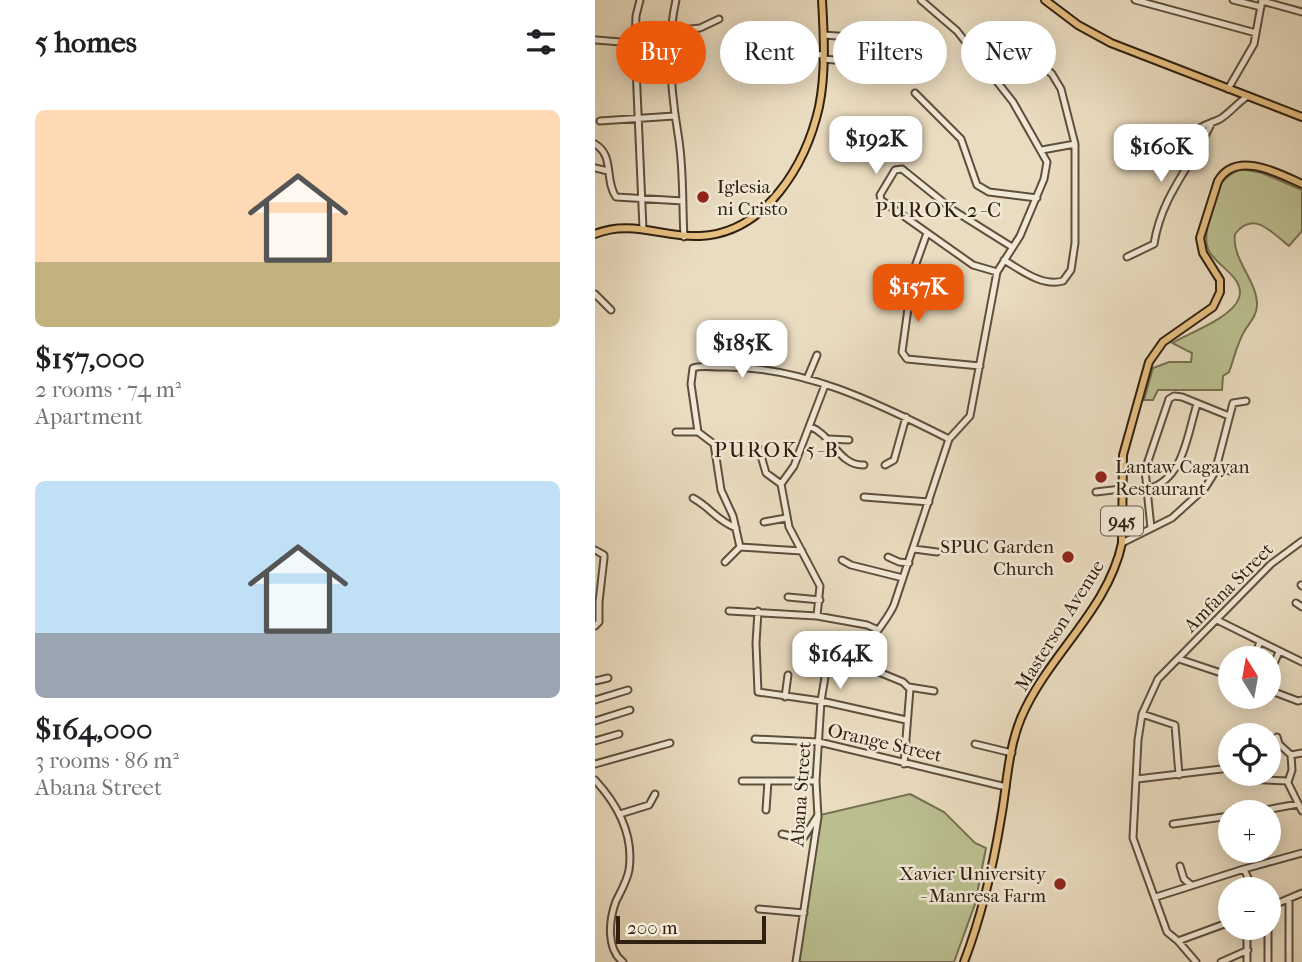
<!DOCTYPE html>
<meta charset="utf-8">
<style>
:root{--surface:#fff;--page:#f6f6f6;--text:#202124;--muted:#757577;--accent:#ea580c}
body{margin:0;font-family:"IM FELL French Canon",serif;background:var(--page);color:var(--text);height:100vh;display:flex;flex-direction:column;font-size:26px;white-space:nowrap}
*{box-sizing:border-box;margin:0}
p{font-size:23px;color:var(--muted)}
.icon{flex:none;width:38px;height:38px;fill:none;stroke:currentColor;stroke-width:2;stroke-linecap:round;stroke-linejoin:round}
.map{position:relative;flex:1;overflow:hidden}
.drawer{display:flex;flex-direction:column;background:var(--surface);width:595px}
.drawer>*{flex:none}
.hud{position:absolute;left:21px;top:21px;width:581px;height:63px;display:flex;gap:14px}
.needle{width:46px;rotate:349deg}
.tools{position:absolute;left:623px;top:646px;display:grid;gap:14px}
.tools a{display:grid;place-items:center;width:63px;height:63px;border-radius:50%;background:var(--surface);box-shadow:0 4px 18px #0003;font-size:35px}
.scale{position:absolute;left:21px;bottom:18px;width:150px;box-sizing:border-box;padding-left:7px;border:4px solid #302010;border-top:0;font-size:19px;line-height:24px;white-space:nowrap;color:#302010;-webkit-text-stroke:5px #f1e8d6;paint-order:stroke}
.price{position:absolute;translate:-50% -60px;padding:0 16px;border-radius:14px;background:#fff;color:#222;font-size:23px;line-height:46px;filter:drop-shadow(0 2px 4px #0008)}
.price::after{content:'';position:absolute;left:50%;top:42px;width:21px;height:16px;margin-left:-10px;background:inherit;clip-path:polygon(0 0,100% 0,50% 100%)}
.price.selected{background:var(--accent);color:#fff}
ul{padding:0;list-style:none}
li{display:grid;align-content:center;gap:14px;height:371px;padding:0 35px}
li span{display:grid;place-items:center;height:217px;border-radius:10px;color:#555}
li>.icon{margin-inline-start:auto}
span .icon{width:126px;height:126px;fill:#fffc;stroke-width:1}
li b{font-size:30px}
h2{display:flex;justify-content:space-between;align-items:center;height:84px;padding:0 35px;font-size:30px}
.chip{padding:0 24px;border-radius:32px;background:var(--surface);box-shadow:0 4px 18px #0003;font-size:24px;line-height:63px}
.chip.selected{background:var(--accent);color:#fff}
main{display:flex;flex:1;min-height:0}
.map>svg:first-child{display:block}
</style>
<main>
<section class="drawer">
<h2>5 homes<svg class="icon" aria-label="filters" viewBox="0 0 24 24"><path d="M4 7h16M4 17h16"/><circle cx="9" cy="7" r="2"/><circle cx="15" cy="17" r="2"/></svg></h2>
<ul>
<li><span style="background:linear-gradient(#ffd9b3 70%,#c2b280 0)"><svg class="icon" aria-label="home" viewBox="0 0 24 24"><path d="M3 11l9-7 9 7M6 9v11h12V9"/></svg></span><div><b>$157,000</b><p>2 rooms · 74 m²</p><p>Apartment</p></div></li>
<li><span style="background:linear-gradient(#bfe0f5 70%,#9aa5b1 0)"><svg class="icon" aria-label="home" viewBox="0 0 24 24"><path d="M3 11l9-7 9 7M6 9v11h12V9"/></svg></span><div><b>$164,000</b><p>3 rooms · 86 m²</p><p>Abana Street</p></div></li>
</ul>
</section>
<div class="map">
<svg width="707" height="962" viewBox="0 0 707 962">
<rect width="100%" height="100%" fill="#eadcc0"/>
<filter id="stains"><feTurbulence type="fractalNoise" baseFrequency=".00286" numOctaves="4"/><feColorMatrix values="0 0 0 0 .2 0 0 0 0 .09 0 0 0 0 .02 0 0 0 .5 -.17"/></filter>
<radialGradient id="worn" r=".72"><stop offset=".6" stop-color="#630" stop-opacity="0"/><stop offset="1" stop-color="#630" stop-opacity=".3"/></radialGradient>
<path fill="#bbbf90" stroke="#767050" stroke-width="2" d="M646 169 667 173 707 190V231L694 246C676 232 659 210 640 234 636 259 663 281 662 306 661 317 655 322 650 330 642 343 639 359 634 372L628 376 627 390H563L558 400H549L558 368 574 362H596L597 353 577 343C594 333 637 318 644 298 651 277 619 265 613 249 607 235 619 193 628 181 633 175 639 172 646 169Z
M315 794 349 812 380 843 391 848 380 904 359 962H202L225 815Z"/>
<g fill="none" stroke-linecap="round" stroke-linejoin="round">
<g stroke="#5e4f3c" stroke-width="9">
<path id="minor" d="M45 0 41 16 40 44 48 229
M81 0C71 43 76 92 83 134 89 168 87 203 89 237
M540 0 661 33
M638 0 666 7
M667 1 707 12
M77 31 105 28 124 19
M229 35 255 37
M1 40 77 46
M158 54 184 52 228 55
M228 59 252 61
M633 89 659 44 667 0
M320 93 366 139 382 185 394 192 442 198
M5 121 79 116
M592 132H600C607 124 616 124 625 119 635 113 642 103 653 96
M0 144C20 156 9 180 21 197L88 201
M447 150 480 144
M0 168 13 171
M332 233 318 272 307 352 312 359 385 366
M532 257 559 244C567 194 597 166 617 122
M409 260C426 270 447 287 468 281L476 270 480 243V144L466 89 457 74 442 61
M402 272 378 265 286 200 285 195 300 170 307 169 358 210 417 247
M0 294 16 310
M212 379 222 355
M216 427C237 435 244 466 269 465
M81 432H103
M234 439 254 440
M164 449 171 473 186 484
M290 465 299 460 311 417
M622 466 635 471
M553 489C589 479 592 435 602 404
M501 492 526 489
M269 497 334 502
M98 498C116 508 120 519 141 528
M169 522 191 518
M556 528 550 470 574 399 579 396 587 397 634 416
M527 543 577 518 610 488 620 472 638 403 651 401
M145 547 138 516 126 490 119 444 103 432 96 384 98 368C106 365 116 367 125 367 206 365 283 403 354 439
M319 549 342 552
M0 550 9 555V558L4 602V622L0 626
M293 557 304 562 314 563
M247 560 256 565 308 578
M130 562 145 547 207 551
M706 585 707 586
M193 597 225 600
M701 603 707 607
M134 611 222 616 272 625 281 629
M163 611 161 643 163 692 226 701 311 720
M222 616 225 586 194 527 186 484 199 466 230 385
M622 620 707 662
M659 658 665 642
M584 659 635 676
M674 675 684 652
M0 681 13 678
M314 687 339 691
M674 690 703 701 707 700
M190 697 193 675
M0 700 33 690
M547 714 580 725 584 775
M0 721 35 710
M682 737 684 744 696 755 697 770 693 782
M160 739 224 742 411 787
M0 741 24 734
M380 744 417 753
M696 755 707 753
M0 764 75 743
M309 764 315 689 308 682 269 666C269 640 290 626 299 605L354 439 375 416 402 272 425 236 449 179 452 162 418 102 362 31 326 0
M648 774 651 779 692 781 707 811
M542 779 635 768
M0 780C23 805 39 836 34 870 32 881 26 891 21 901 14 920 11 949 28 962
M147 781H221
M171 810 173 781
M659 812 703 804
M25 814 54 805 60 794
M578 824 635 816
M187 834 200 837H209L223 815
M585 866 589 879 596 885
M649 869 658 889
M561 897 649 869 707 853
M694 899V962
M674 907 707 893
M164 909 209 913
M652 928V962
M673 928V962
M583 941 635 922
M201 962 223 817 221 781 226 701 232 665 236 663 269 666
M601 962 583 941 572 932 538 838 543 740 547 714 563 679 676 564 707 541
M626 962 653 950"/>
</g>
<g stroke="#302010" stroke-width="10">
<path id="major" d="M450 0 483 25 516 43 707 117
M0 234C36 219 69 238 105 236 171 233 211 164 224 107 231 73 229 34 227 0
M369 962C387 915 398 867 406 818 412 785 413 749 426 718 452 656 513 610 527 543L528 455 554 362 568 342 618 307 625 292V280L608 253 605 238 623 181C641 150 683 173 707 184"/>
</g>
<use href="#minor" stroke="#f1e8d6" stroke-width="5"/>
<use href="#major" stroke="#e5be80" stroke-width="6"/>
</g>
<g fill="#8f2418" stroke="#f1e8d6" stroke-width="2.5">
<circle cx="108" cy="197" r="7"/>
<circle cx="506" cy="477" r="7"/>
<circle cx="473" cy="557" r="7"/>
<circle cx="465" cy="884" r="7"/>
</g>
<g text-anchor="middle" stroke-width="5" stroke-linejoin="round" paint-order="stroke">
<rect fill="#f1e8d6" stroke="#6a5c4b" stroke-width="2" x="506" y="506.5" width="42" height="29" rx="5"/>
<g font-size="18" font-weight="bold" fill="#302010">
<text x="527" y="527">945</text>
</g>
<g font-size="19" fill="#302010" stroke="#f1e8d6" text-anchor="start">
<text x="122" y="193">Iglesia<tspan x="122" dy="22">ni Cristo</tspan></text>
<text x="520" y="473">Lantaw Cagayan<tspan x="520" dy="22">Restaurant</tspan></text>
<text x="459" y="553" text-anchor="end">SPUC Garden<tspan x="459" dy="22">Church</tspan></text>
<text x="451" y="880" text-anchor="end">Xavier University<tspan x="451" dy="22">- Manresa Farm</tspan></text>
</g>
<g font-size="19" fill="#302010" stroke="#f1e8d6">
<text transform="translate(633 587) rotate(-45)" y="7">Amfana Street</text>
<text transform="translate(464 625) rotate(-58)" y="7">Masterson Avenue</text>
<text transform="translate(290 742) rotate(13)" y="7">Orange Street</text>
<text transform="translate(205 794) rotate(-86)" y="7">Abana Street</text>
</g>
<g font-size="21" letter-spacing="2" fill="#302010" stroke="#f1e8d6">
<text x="344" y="217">PUROK 2-C</text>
<text x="182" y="457">PUROK 5-B</text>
</g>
</g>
<rect width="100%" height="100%" filter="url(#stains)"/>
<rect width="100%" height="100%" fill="url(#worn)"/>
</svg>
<div class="tools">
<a><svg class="needle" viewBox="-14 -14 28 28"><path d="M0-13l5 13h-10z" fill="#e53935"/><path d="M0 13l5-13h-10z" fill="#757577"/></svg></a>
<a><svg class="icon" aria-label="locate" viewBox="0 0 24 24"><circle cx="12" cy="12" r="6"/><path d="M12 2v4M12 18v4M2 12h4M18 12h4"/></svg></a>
<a>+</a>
<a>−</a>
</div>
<div class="scale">200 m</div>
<b class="price" style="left:281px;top:176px">$192K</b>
<b class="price" style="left:566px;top:184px">$160K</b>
<b class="price selected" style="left:323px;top:324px">$157K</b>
<b class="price" style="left:147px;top:380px">$185K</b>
<b class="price" style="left:245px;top:691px">$164K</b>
<div class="hud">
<a class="chip selected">Buy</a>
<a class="chip">Rent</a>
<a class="chip">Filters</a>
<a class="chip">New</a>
</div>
</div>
</main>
